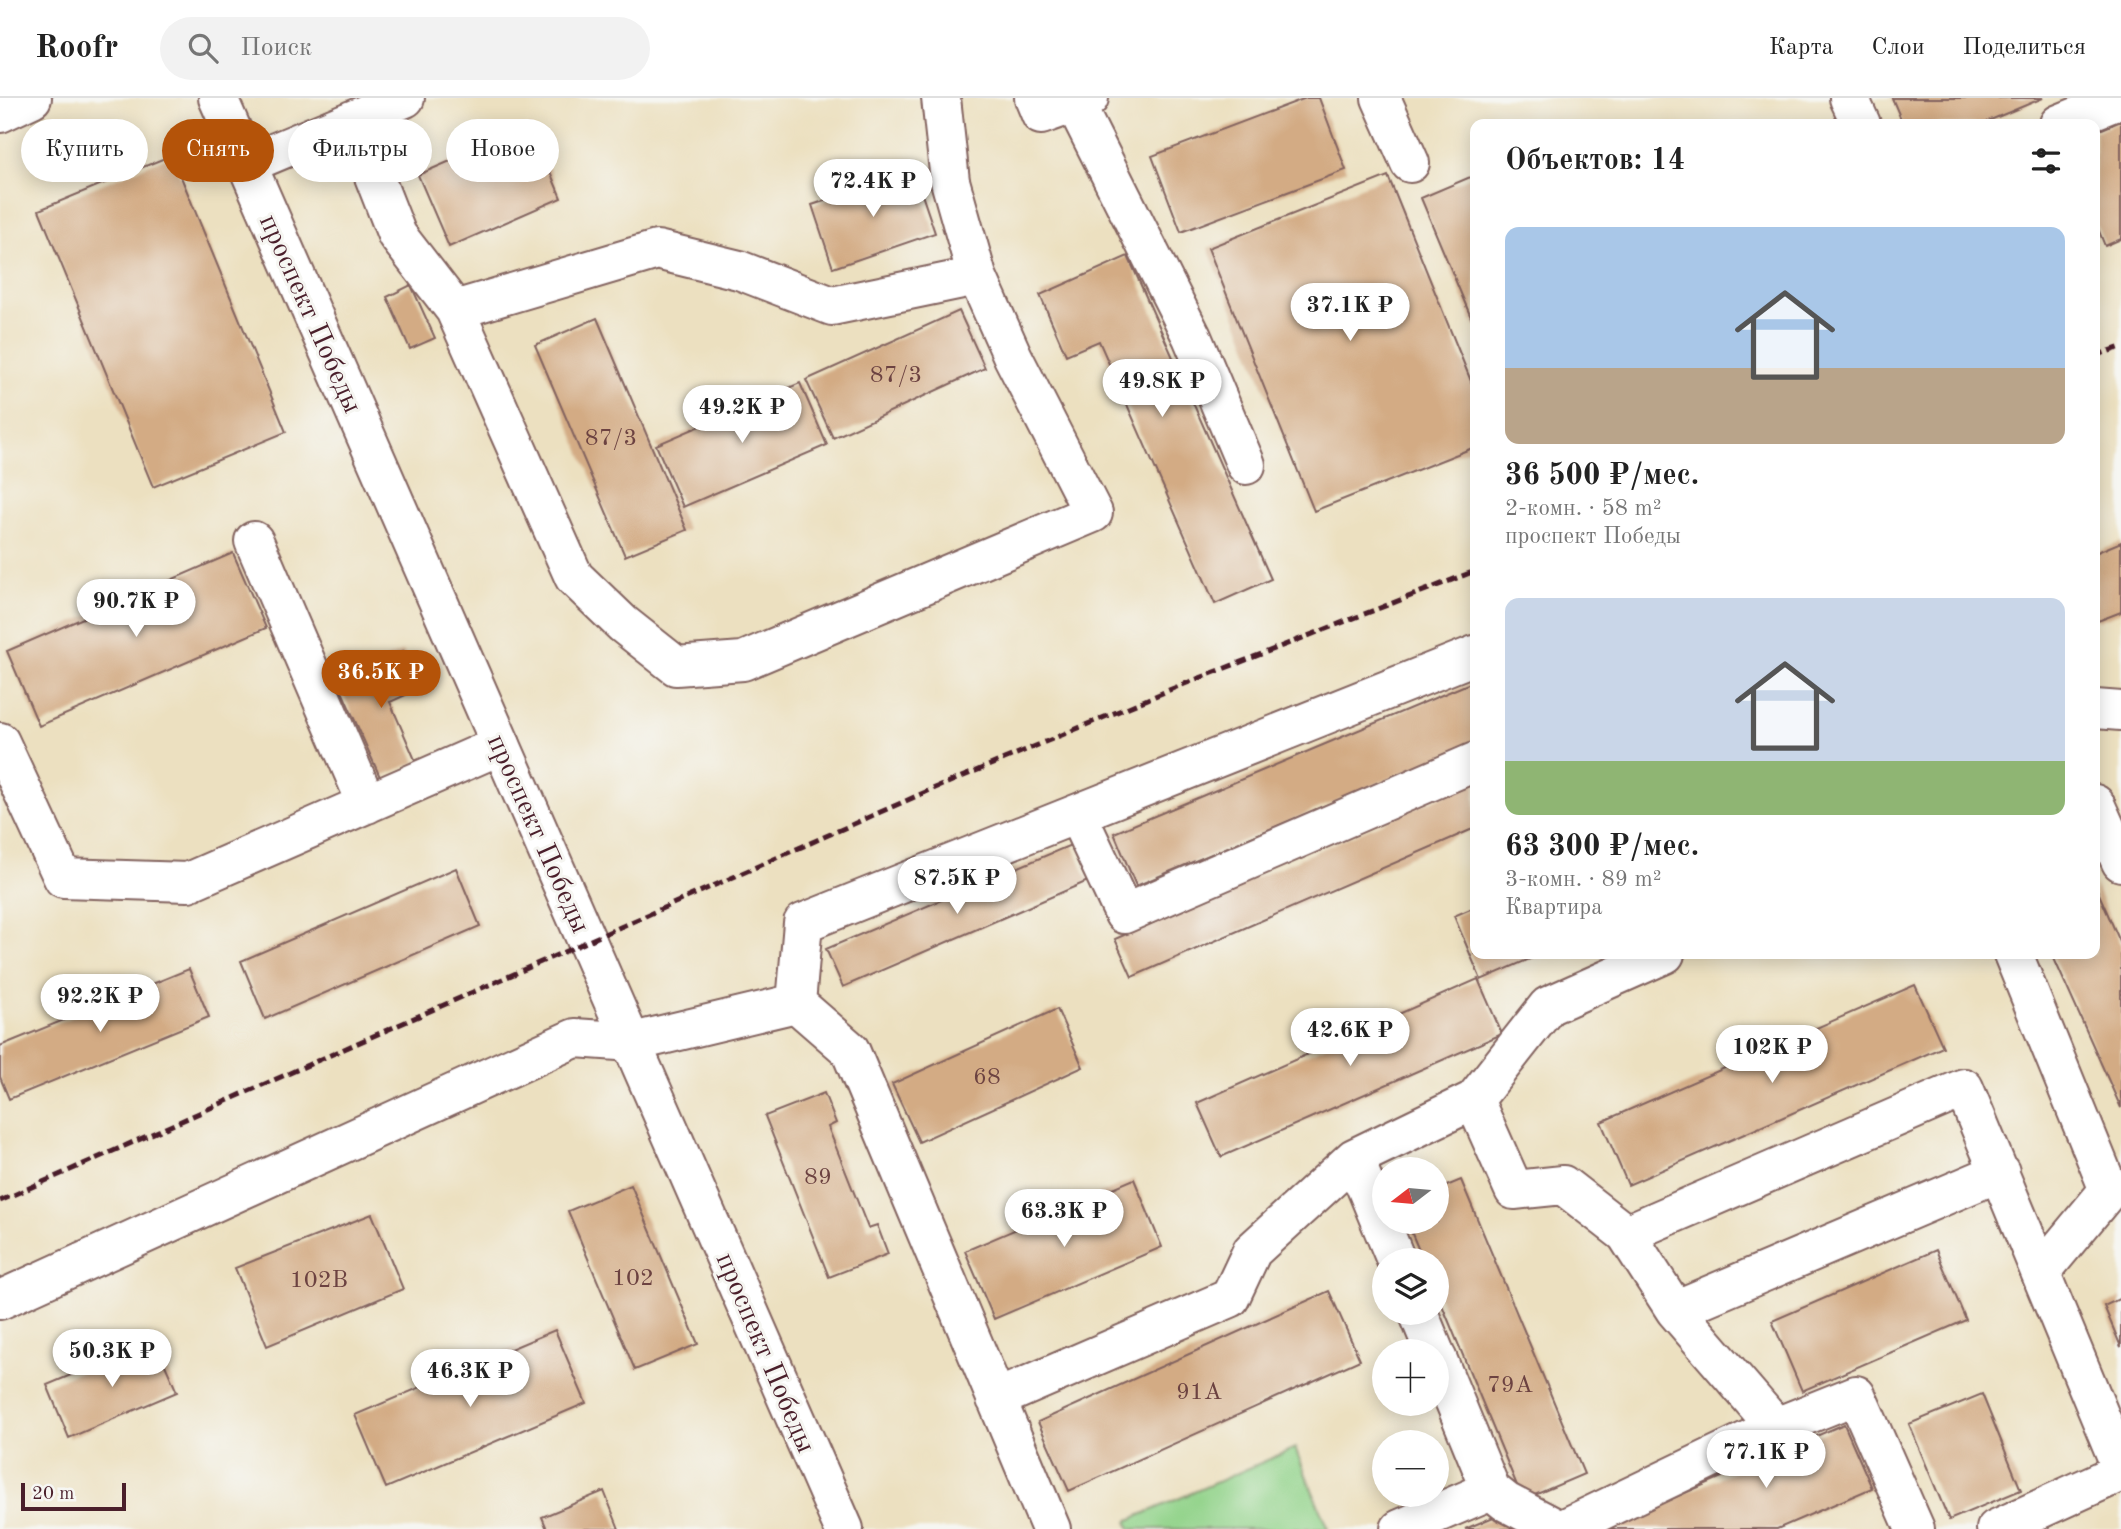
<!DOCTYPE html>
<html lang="ru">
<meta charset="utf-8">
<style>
:root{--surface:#fff;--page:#f2f2f2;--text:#222;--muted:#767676;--line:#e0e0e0;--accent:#b45309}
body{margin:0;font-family:"Old Standard TT",serif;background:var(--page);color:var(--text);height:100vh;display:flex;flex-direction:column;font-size:26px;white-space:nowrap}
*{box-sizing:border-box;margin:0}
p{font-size:23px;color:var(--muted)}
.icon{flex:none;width:38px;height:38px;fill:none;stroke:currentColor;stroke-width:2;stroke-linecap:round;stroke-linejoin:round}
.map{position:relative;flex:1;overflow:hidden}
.side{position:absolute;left:1470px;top:21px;width:630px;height:840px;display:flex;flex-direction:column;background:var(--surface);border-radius:14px;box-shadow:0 4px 18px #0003}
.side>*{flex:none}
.banner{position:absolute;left:21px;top:21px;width:665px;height:63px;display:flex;gap:14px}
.needle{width:46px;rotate:254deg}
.fabs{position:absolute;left:1372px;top:1059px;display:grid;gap:14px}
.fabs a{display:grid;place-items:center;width:77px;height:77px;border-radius:50%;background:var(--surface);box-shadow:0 4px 18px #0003;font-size:35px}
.scale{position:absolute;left:21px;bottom:18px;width:105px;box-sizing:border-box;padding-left:7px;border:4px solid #4a1f2b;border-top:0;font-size:19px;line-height:24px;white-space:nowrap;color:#4a1f2b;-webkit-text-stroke:5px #f6f6f2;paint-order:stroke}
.price{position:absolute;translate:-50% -60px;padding:0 16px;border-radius:24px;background:#fff;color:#222;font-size:23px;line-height:46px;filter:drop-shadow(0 2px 4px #0008)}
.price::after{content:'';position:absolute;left:50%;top:42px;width:21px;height:16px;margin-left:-10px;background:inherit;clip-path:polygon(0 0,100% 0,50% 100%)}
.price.on{background:var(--accent);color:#fff}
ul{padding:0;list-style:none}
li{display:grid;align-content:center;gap:14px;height:371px;padding:0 35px}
li span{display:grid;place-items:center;height:217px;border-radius:14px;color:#555}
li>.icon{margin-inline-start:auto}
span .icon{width:126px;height:126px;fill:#fffc;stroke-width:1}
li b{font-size:30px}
h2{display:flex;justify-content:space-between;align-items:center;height:84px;padding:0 35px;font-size:30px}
.tag{padding:0 24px;border-radius:32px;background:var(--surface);box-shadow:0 4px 18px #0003;font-size:24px;line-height:63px}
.tag.on{background:var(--accent);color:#fff}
header{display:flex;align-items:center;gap:42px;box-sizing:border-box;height:98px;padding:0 35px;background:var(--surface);border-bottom:2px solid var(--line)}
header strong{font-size:33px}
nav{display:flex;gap:38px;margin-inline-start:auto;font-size:24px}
.search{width:490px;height:63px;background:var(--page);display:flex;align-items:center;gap:18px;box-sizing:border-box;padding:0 24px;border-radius:38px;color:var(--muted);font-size:26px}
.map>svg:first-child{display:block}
</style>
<header>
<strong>Roofr</strong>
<div class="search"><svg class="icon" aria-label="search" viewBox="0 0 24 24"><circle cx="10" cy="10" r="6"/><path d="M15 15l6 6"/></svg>Поиск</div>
<nav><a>Карта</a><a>Слои</a><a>Поделиться</a></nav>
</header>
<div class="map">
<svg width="2121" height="1431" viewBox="0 0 2121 1431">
<rect width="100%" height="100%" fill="#f6f6f2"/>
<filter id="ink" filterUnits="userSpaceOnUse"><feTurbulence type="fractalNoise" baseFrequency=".0143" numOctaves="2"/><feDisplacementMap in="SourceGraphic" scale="14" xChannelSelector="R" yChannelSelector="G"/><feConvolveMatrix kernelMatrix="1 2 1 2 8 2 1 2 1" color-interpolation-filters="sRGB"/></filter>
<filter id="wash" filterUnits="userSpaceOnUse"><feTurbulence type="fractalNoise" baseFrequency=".00686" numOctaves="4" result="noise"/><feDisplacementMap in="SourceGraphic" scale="28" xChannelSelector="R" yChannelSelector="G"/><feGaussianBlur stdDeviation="1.57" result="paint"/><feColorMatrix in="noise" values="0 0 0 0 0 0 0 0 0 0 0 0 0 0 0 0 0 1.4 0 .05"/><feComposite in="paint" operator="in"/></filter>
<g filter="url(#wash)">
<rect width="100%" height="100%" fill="#ece0c0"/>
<path fill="#92d38a" stroke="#6e795a" stroke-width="2" d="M1295 1350 1328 1431H1130L1127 1423Z"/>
<g id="blocks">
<path fill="#d3ab84" d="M1306 0H1319L1346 72 1181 134 1152 58Z
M1892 0H2043L1981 26H1903Z
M2121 23V141L2105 148 2095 123V34Z
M531 28 561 100 449 149 418 77Z
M172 57 286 334 153 389 39 112Z
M914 73 935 135 833 170 812 107Z
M1475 77V229L1421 100Z
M1388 78 1475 293V349L1314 413 1208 150Z
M1128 158 1271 481 1215 506 1099 243 1066 257 1040 197Z
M411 187 435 240 410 251 387 199Z
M959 213 985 270 833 340 806 282Z
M597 220 687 432 625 458 535 247Z
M800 285 827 347 683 409 656 347Z
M2121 444V514L2098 523 2095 516V455Z
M233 455 266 530 39 628 7 553Z
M403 553 419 591 390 604 416 664 380 679 337 582Z
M1475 583V644L1136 788 1114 735Z
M1475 684V730L1132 879 1115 841Z
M1073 746 1088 783 843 889 826 851Z
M456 770 480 828 265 921 241 863Z
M2095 787 2121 846V1010L2052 856H2095Z
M1475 809V856H1541L1481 882 1454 818Z
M189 871 209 919 9 1001 0 979V948Z
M1478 881 1502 936 1221 1059 1197 1005Z
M1915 887 1943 949 1628 1087 1601 1024Z
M1057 911 1083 969 919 1044 892 986Z
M824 995 836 1025 828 1029 868 1130 877 1127 888 1156 829 1179 765 1018Z
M1134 1081 1162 1149 994 1221 965 1153Z
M1461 1082 1584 1376 1523 1402 1437 1195V1162H1423L1407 1124H1437V1092Z
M631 1087 698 1246 635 1272 568 1113Z
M372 1116 403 1191 267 1248 235 1170Z
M1936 1152 1966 1222 1802 1293 1772 1223Z
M1329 1193 1360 1262 1069 1393 1038 1324Z
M2121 1200V1249L2104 1208Z
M555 1232 586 1305 386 1390 355 1317Z
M154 1242 177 1294 69 1340 47 1287Z
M1982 1296 2021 1392 1949 1422 1909 1326Z
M1844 1326 1872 1390 1777 1431H1602Z
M604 1393 619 1431H547L542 1419Z
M1510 1412 1517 1431H1465Z"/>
</g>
</g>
<g filter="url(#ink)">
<use href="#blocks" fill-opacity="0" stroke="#83635f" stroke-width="2"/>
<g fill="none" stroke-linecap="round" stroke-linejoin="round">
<g stroke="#83635f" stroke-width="42">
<path id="minor" d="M1034 0 1041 17 1089 0
M1381 0 1410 65
M1849 0 1861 26
M1075 6 1192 239 1246 367
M0 15 32 0
M352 22 397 137 455 212 574 479 623 526 676 568 743 563 1093 415 1013 259 977 178
M2059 26 2121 1
M247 66 405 0
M455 212 657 152 739 172 832 208 977 178 950 83 941 0
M254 443 367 706
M2095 611 2121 613
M0 644 63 780 188 784 501 647
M2095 706 2121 764
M1077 716 1124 816 1475 664
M2013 856 2109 1092 2041 1174
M796 905 850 952 1051 1431
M1474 1002 1548 908 1665 856
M1354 1060 1396 1162
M1626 1136 1675 1212 2000 1074
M0 1202 575 940 633 944 796 905 803 825 1475 557
M1675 1212 1776 1329
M1418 1214 1434 1253
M1437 1260 1491 1392 1506 1404 1558 1431
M996 1301 1230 1200 1252 1153 1354 1060 1474 1002 1514 1092 1563 1087 1626 1136 1964 990 2121 1369
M1400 1431 1491 1392
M1563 1431 1776 1329 1856 1297 1915 1431"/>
</g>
<g stroke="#83635f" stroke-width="42">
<path id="major" d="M218 0 844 1431
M1996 1431 2121 1374"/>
</g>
<use href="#minor" stroke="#fff" stroke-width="38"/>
<use href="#major" stroke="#fff" stroke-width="38"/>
<path stroke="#4a1f2b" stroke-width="5" stroke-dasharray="10 5" stroke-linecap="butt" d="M2095 258 2121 249
M0 1103 928 693 1174 590 1475 473"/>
</g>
</g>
<g text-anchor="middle" stroke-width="6" stroke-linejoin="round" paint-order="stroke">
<g font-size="24" fill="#6c4241">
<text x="896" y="284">87/3</text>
<text x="611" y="347">87/3</text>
<text x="987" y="986">68</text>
<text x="818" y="1086">89</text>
<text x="633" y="1187">102</text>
<text x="319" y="1189">102В</text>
<text x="1510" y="1294">79А</text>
<text x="1199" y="1301">91А</text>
</g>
<g font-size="28" fill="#4a1f2b" stroke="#f6f6f2">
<text transform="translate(312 215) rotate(66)" y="10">проспект Победы</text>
<text transform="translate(540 735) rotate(66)" y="10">проспект Победы</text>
<text transform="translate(767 1254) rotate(67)" y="10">проспект Победы</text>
</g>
</g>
</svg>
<div class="fabs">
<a><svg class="needle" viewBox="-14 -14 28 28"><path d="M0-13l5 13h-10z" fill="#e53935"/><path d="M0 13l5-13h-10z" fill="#767676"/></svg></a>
<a><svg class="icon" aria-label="layers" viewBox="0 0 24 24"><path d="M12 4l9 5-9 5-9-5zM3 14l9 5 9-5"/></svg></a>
<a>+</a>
<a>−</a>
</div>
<div class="scale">20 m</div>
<b class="price" style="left:873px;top:121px">72.4K ₽</b>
<b class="price" style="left:1350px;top:245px">37.1K ₽</b>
<b class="price" style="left:1162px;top:321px">49.8K ₽</b>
<b class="price" style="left:742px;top:347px">49.2K ₽</b>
<b class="price" style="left:136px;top:541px">90.7K ₽</b>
<b class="price on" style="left:381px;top:612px">36.5K ₽</b>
<b class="price" style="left:957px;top:818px">87.5K ₽</b>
<b class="price" style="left:100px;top:936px">92.2K ₽</b>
<b class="price" style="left:1350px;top:970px">42.6K ₽</b>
<b class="price" style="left:1772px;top:987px">102K ₽</b>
<b class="price" style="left:1064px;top:1151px">63.3K ₽</b>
<b class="price" style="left:112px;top:1291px">50.3K ₽</b>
<b class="price" style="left:470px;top:1311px">46.3K ₽</b>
<b class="price" style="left:1766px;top:1392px">77.1K ₽</b>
<div class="banner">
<a class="tag">Купить</a>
<a class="tag on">Снять</a>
<a class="tag">Фильтры</a>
<a class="tag">Новое</a>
</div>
<section class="side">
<h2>Объектов: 14<svg class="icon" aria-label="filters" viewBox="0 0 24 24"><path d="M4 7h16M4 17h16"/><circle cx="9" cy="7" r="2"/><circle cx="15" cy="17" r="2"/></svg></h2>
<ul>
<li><span style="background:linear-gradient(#a9c7e8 65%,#b9a48a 0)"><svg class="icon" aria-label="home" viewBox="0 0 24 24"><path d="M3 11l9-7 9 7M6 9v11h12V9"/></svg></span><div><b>36 500 ₽/мес.</b><p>2-комн. · 58 m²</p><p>проспект Победы</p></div></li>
<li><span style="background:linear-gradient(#c9d6e8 75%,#8fb573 0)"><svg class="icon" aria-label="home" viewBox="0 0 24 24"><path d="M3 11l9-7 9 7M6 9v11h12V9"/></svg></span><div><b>63 300 ₽/мес.</b><p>3-комн. · 89 m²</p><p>Квартира</p></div></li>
</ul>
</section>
</div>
